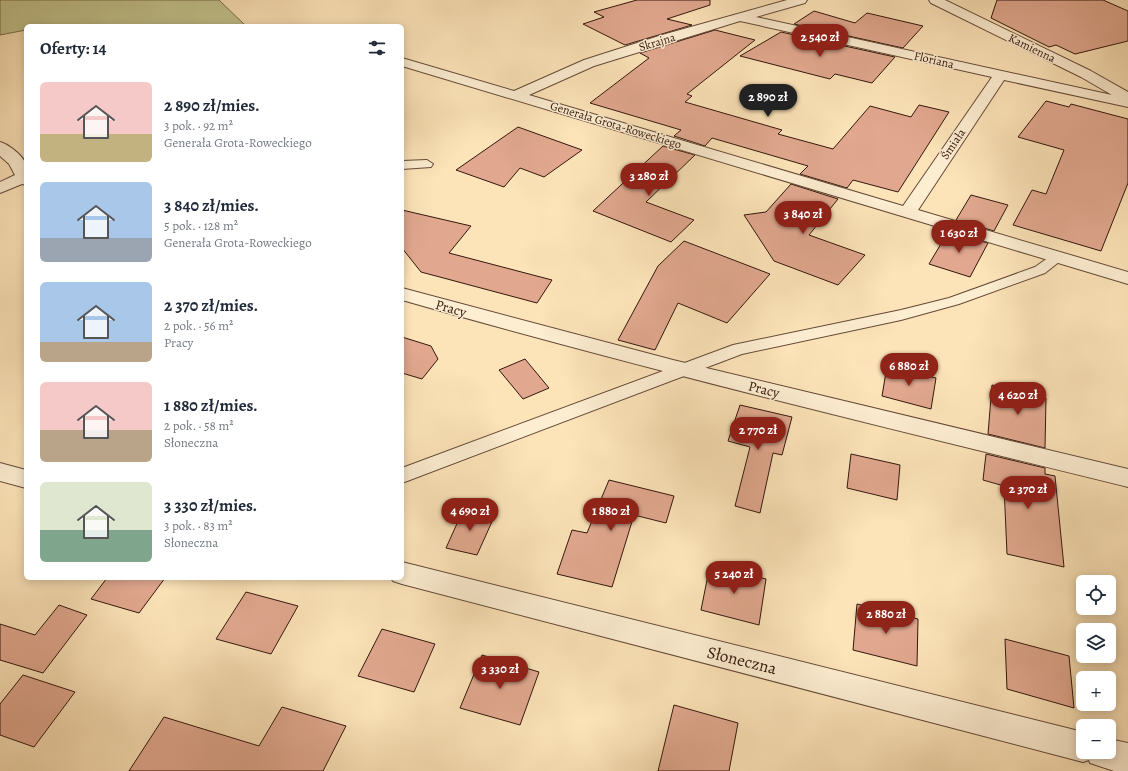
<!DOCTYPE html>
<html lang="pl">
<meta charset="utf-8">
<style>
:root{--surface:#fff;--page:#f6f6f7;--text:#1f2937;--muted:#747a83;--accent:#8f2418}
body{margin:0;font-family:Alegreya,serif;background:var(--page);color:var(--text);height:100vh;display:flex;flex-direction:column;font-size:15px;white-space:nowrap}
*{box-sizing:border-box;margin:0}
p{font-size:13px;color:var(--muted)}
.icon{flex:none;width:22px;height:22px;fill:none;stroke:currentColor;stroke-width:2;stroke-linecap:round;stroke-linejoin:round}
.map{position:relative;flex:1;overflow:hidden}
.panel{position:absolute;left:24px;top:24px;width:380px;height:556px;display:flex;flex-direction:column;background:var(--surface);border-radius:6px;box-shadow:0 2px 10px #0003}
.panel>*{flex:none}
.buttons{position:absolute;left:1076px;top:575px;display:grid;gap:8px}
.buttons a{display:grid;place-items:center;width:40px;height:40px;border-radius:6px;background:var(--surface);box-shadow:0 2px 10px #0003;font-size:20px}
.price{position:absolute;translate:-50% -34px;padding:0 9px;border-radius:14px;background:var(--accent);color:#fff;font-size:13px;line-height:26px;filter:drop-shadow(0 1px 2px #0008)}
.price::after{content:'';position:absolute;left:50%;top:24px;width:12px;height:9px;margin-left:-6px;background:inherit;clip-path:polygon(0 0,100% 0,50% 100%)}
.price.current{background:#222;color:#fff}
ul{padding:0;list-style:none}
li{display:flex;align-items:center;gap:12px;height:100px;padding:0 16px}
li span{display:grid;place-items:center;flex:none;width:112px;height:80px;border-radius:6px;color:#555}
li>.icon{margin-inline-start:auto}
span .icon{width:48px;height:48px;fill:#fffc;stroke-width:1}
li b{font-size:17px}
h2{display:flex;justify-content:space-between;align-items:center;height:48px;padding:0 16px;font-size:17px}
.map>svg:first-child{display:block}
</style>
<div class="map">
<svg width="1128" height="771" viewBox="0 0 1128 771">
<rect width="100%" height="100%" fill="#fce3b8"/>
<filter id="stains"><feTurbulence type="fractalNoise" baseFrequency=".005" numOctaves="4"/><feColorMatrix values="0 0 0 0 .2 0 0 0 0 .09 0 0 0 0 .02 0 0 0 .5 -.17"/></filter>
<radialGradient id="worn" r=".72"><stop offset=".6" stop-color="#630" stop-opacity="0"/><stop offset="1" stop-color="#630" stop-opacity=".3"/></radialGradient>
<path fill="#c2c38d" stroke="#7a6d4c" d="M0 0H219L246 26H26V30L0 35Z"/>
<path fill="#e1a88f" stroke="#33170c" d="M637 0H710V5L667 19 692 25 625 45 583 24 604 17 594 12Z
M997 0H1103L1128 11V41L1075 54 1056 45 1049 47 991 18Z
M814 11 855 23 867 13 923 26 903 48 794 24Z
M715 30 755 40 687 94 692 96 685 102 782 130 778 134 833 149 870 106 911 117 919 105 949 112 898 192 853 180 847 188 800 174 808 166 712 138 705 146 674 136 681 130 590 103 649 58 640 53Z
M781 32 895 57 872 83 835 74 830 79 740 56Z
M1046 101 1069 107 1071 104 1128 119V183L1101 251 1013 225 1032 190 1046 194 1064 150 1018 137Z
M518 127 582 150 544 177 520 168 504 187 456 170Z
M663 146 695 155 646 202 694 220 671 242 593 211Z
M791 184 838 199 809 235 865 255 838 285 774 261 744 215 766 212Z
M971 195 1008 205 994 231 956 220Z
M402 210 471 226 449 253 552 280 537 303 421 272 402 248Z
M948 232 988 243 970 277 929 264Z
M684 241 770 274 727 323 678 303 655 350 618 340 658 266Z
M402 337 431 346 438 359 422 379 402 373Z
M525 359 549 388 523 399 499 370Z
M887 366 936 378 931 409 882 396Z
M992 385 1046 398 1045 448 988 434Z
M740 405 792 417 782 455 773 453 760 513 735 506 750 447 728 441Z
M851 454 900 465 897 500 847 488Z
M986 454 1045 468V474L1055 476 1064 567 1007 554 1004 486 983 480Z
M609 480 674 496 666 523 634 515 612 587 557 574 572 530 587 533Z
M464 508 495 515 477 555 446 548Z
M710 565 766 579 759 625 701 610Z
M107 578H165L139 613 91 599Z
M246 592 298 606 271 654 216 639Z
M857 604 918 619 917 666 853 650Z
M59 605 87 615 43 673 0 660V624L35 635Z
M382 629 435 644 414 692 358 676Z
M1005 639 1069 656 1074 708 1007 689Z
M482 655 539 672 520 725 460 708Z
M23 675 75 692 34 747 0 735V704Z
M674 705 738 723 729 771H658Z
M282 707 346 726 323 771H129L164 717 259 746Z"/>
<g fill="none" stroke-linecap="round" stroke-linejoin="round">
<g stroke="#654a37" stroke-width="2">
<path id="lane" d="M427 160 433 164 431 167 402 169V161Z
M1057 254 1062 255 1064 258 1045 273 959 304 901 320 742 354 402 483V468L733 345 901 310 949 298 1035 267 1052 255Z"/>
</g>
<g stroke="#654a37" stroke-width="2">
<path id="street" d="M787 0H807L805 3 756 17 1112 95 1081 77 931 3 929 0H945L1091 71 1128 92V107L1004 80 918 210 1128 272V284L402 66V58L514 91 584 60 662 35ZM740 21 992 77 903 206 529 95 594 66Z
M0 142C8 144 24 156 26 165 27 171 26 179 26 185L22 184 0 193V182L15 175 9 164 0 156Z
M402 288 673 360 1128 469V487C885 427 642 369 402 300Z
M0 463 26 470V488L0 481Z
M402 562 1083 732V752H1109V739L1128 743V771H1114L1090 763 1089 760 1083 762 402 584 393 581 391 578H402Z"/>
</g>
<use href="#lane" fill="#fdedd1" fill-rule="evenodd"/>
<use href="#street" fill="#fdedd1" fill-rule="evenodd"/>
</g>
<g text-anchor="middle" stroke-width="3" stroke-linejoin="round" paint-order="stroke">
<g font-size="12" fill="#33170c" stroke="#fdedd1">
<text transform="translate(657 42) rotate(-17)" y="4">Skrajna</text>
<text transform="translate(1032 48) rotate(26)" y="4">Kamienna</text>
<text transform="translate(934 60) rotate(13)" y="4">Floriana</text>
<text transform="translate(616 125) rotate(17)" y="4">Generała Grota-Roweckiego</text>
<text transform="translate(953 144) rotate(-56)" y="4">Śmiała</text>
</g>
<g font-size="14" fill="#33170c" stroke="#fdedd1">
<text transform="translate(451 308) rotate(16)" y="5">Pracy</text>
<text transform="translate(764 389) rotate(14)" y="5">Pracy</text>
</g>
<g font-size="17" fill="#33170c" stroke="#fdedd1">
<text transform="translate(742 660) rotate(14)" y="6">Słoneczna</text>
</g>
</g>
<rect width="100%" height="100%" filter="url(#stains)"/>
<rect width="100%" height="100%" fill="url(#worn)"/>
</svg>
<div class="buttons">
<a><svg class="icon" aria-label="locate" viewBox="0 0 24 24"><circle cx="12" cy="12" r="6"/><path d="M12 2v4M12 18v4M2 12h4M18 12h4"/></svg></a>
<a><svg class="icon" aria-label="layers" viewBox="0 0 24 24"><path d="M12 4l9 5-9 5-9-5zM3 14l9 5 9-5"/></svg></a>
<a>+</a>
<a>−</a>
</div>
<b class="price" style="left:820px;top:58px">2 540 zł</b>
<b class="price current" style="left:768px;top:118px">2 890 zł</b>
<b class="price" style="left:649px;top:197px">3 280 zł</b>
<b class="price" style="left:803px;top:235px">3 840 zł</b>
<b class="price" style="left:959px;top:254px">1 630 zł</b>
<b class="price" style="left:909px;top:387px">6 880 zł</b>
<b class="price" style="left:1018px;top:416px">4 620 zł</b>
<b class="price" style="left:758px;top:451px">2 770 zł</b>
<b class="price" style="left:1028px;top:510px">2 370 zł</b>
<b class="price" style="left:470px;top:532px">4 690 zł</b>
<b class="price" style="left:611px;top:532px">1 880 zł</b>
<b class="price" style="left:734px;top:595px">5 240 zł</b>
<b class="price" style="left:886px;top:635px">2 880 zł</b>
<b class="price" style="left:500px;top:690px">3 330 zł</b>
<section class="panel">
<h2>Oferty: 14<svg class="icon" aria-label="filters" viewBox="0 0 24 24"><path d="M4 7h16M4 17h16"/><circle cx="9" cy="7" r="2"/><circle cx="15" cy="17" r="2"/></svg></h2>
<ul>
<li><span style="background:linear-gradient(#f6c9c9 65%,#c2b280 0)"><svg class="icon" aria-label="home" viewBox="0 0 24 24"><path d="M3 11l9-7 9 7M6 9v11h12V9"/></svg></span><div><b>2 890 zł/mies.</b><p>3 pok. · 92 m²</p><p>Generała Grota-Roweckiego</p></div></li>
<li><span style="background:linear-gradient(#a9c7e8 70%,#9aa5b1 0)"><svg class="icon" aria-label="home" viewBox="0 0 24 24"><path d="M3 11l9-7 9 7M6 9v11h12V9"/></svg></span><div><b>3 840 zł/mies.</b><p>5 pok. · 128 m²</p><p>Generała Grota-Roweckiego</p></div></li>
<li><span style="background:linear-gradient(#a9c7e8 75%,#b9a48a 0)"><svg class="icon" aria-label="home" viewBox="0 0 24 24"><path d="M3 11l9-7 9 7M6 9v11h12V9"/></svg></span><div><b>2 370 zł/mies.</b><p>2 pok. · 56 m²</p><p>Pracy</p></div></li>
<li><span style="background:linear-gradient(#f6c9c9 60%,#b9a48a 0)"><svg class="icon" aria-label="home" viewBox="0 0 24 24"><path d="M3 11l9-7 9 7M6 9v11h12V9"/></svg></span><div><b>1 880 zł/mies.</b><p>2 pok. · 58 m²</p><p>Słoneczna</p></div></li>
<li><span style="background:linear-gradient(#dfe7d0 60%,#7fa58c 0)"><svg class="icon" aria-label="home" viewBox="0 0 24 24"><path d="M3 11l9-7 9 7M6 9v11h12V9"/></svg></span><div><b>3 330 zł/mies.</b><p>3 pok. · 83 m²</p><p>Słoneczna</p></div></li>
</ul>
</section>
</div>
